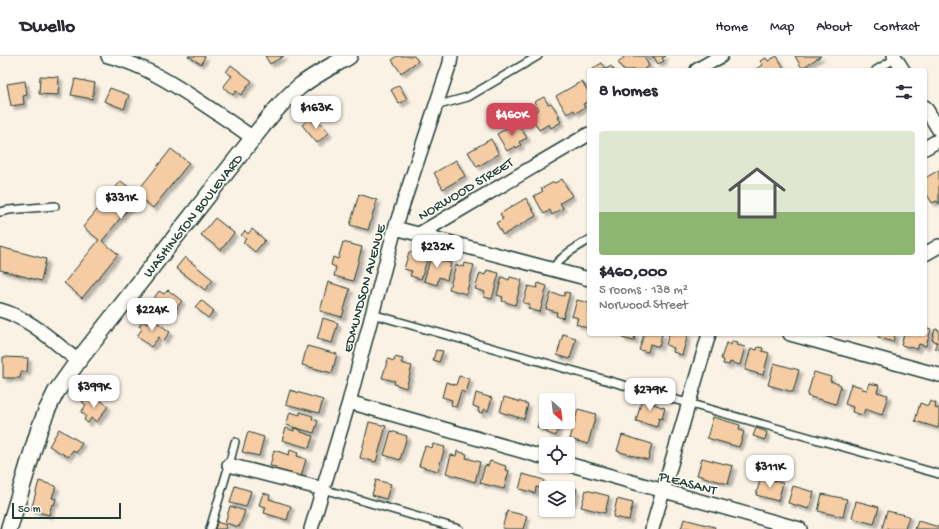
<!DOCTYPE html>
<meta charset="utf-8">
<style>
:root{--surface:#fff;--page:#f2f2f3;--text:#2b2b33;--muted:#7c7c81;--line:#e1e1e2;--accent:#d1495b}
body{margin:0;font-family:"Gochi Hand",sans-serif;background:var(--page);color:var(--text);height:100vh;display:flex;flex-direction:column;font-size:15px;white-space:nowrap}
*{box-sizing:border-box;margin:0}
p{font-size:13px;color:var(--muted)}
.icon{flex:none;width:22px;height:22px;fill:none;stroke:currentColor;stroke-width:2;stroke-linecap:round;stroke-linejoin:round}
.map{position:relative;flex:1;overflow:hidden}
.side{position:absolute;left:587px;top:12px;width:340px;height:268px;display:flex;flex-direction:column;background:var(--surface);border-radius:4px;box-shadow:0 1px 3px #0004}
.side>*{flex:none}
.needle{width:26px;rotate:152deg}
.fabs{position:absolute;left:539px;top:337px;display:grid;gap:8px}
.fabs a{display:grid;place-items:center;width:36px;height:36px;border-radius:4px;background:var(--surface);box-shadow:0 1px 3px #0004;font-size:20px}
.scale{position:absolute;left:12px;bottom:10px;width:109px;box-sizing:border-box;padding-left:4px;border:2px solid #1f3d34;border-top:0;font-size:11px;line-height:14px;white-space:nowrap;color:#1f3d34;-webkit-text-stroke:3px #fdfcf7;paint-order:stroke}
.price{position:absolute;translate:-50% -34px;padding:0 9px;border-radius:8px;background:#fff;color:#222;font-size:13px;line-height:26px;filter:drop-shadow(0 1px 2px #0008)}
.price::after{content:'';position:absolute;left:50%;top:24px;width:12px;height:9px;margin-left:-6px;background:inherit;clip-path:polygon(0 0,100% 0,50% 100%)}
.price.on{background:var(--accent);color:#fff}
ul{padding:0;list-style:none}
li{display:grid;align-content:center;gap:8px;height:212px;padding:0 12px}
li+li{border-top:1px solid var(--line)}
li span{display:grid;place-items:center;height:124px;border-radius:4px;color:#555}
li>.icon{margin-inline-start:auto}
span .icon{width:72px;height:72px;fill:#fffc;stroke-width:1}
li b{font-size:17px}
h2{display:flex;justify-content:space-between;align-items:center;height:48px;padding:0 12px;font-size:17px}
header{display:flex;align-items:center;gap:24px;box-sizing:border-box;height:56px;padding:0 20px;background:var(--surface);border-bottom:1px solid var(--line)}
header strong{font-size:19px}
nav{display:flex;gap:22px;margin-inline-start:auto;font-size:14px}
.map>svg:first-child{display:block}
</style>
<header>
<strong>Dwello</strong>
<nav><a>Home</a><a>Map</a><a>About</a><a>Contact</a></nav>
</header>
<div class="map">
<svg width="939" height="473" viewBox="0 0 939 473">
<defs>
<filter id="shadow"><feDropShadow dx="3.5" dy="3.5" stdDeviation="1" flood-color="#0004"/></filter>
</defs>
<rect width="100%" height="100%" fill="#fbf2e6"/>
<filter id="ink" filterUnits="userSpaceOnUse"><feTurbulence type="fractalNoise" baseFrequency=".025" numOctaves="2"/><feDisplacementMap in="SourceGraphic" scale="8" xChannelSelector="R" yChannelSelector="G"/><feConvolveMatrix kernelMatrix="1 2 1 2 8 2 1 2 1" color-interpolation-filters="sRGB"/></filter>
<g filter="url(#ink)">
<path fill="#f5cca4" stroke="#1f3d34" filter="url(#shadow)" d="M188 0H205L201 8Z
M265 0H284L270 8Z
M397 0H414L418 5 401 17 392 4Z
M622 0H644L649 10 644 13V14H623L618 6 624 3Z
M647 0H666L662 2 664 5 658 8 654 1 649 4Z
M777 0 785 14H754L763 9 760 5 766 2 768 5Z
M795 0H821L802 12Z
M602 7 606 13 611 10 614 14H594L593 12Z
M231 9 252 25 241 39 236 35 233 39 223 31 232 20 226 16Z
M40 20 59 21 58 39 39 38Z
M75 23 95 27 92 43 71 39Z
M25 25 27 39 23 40 24 48 11 50 7 28Z
M582 25 589 37V45L583 48 585 51 576 57 574 54 567 58 556 40Z
M399 29 407 43 399 48 391 34Z
M110 32 129 39 124 53 104 45Z
M544 41 548 48 551 47 560 61 558 62 561 66 551 72 549 68 539 74 530 59 539 53 534 46Z
M310 62 314 67 318 64 329 77 317 87 302 69Z
M517 66 527 82 519 86 521 89 516 92 515 90 507 95 497 78Z
M491 83 499 98 477 111 468 96Z
M171 93 189 107 153 152 138 140 102 185 118 198 82 242 64 227 99 184 83 171 121 125 136 137Z
M456 104 465 120 443 133 434 117Z
M939 114V148L937 145 932 147 925 135V122Z
M562 123 572 140 560 147 563 152 552 159 550 154 544 158 534 140 543 135 541 133 554 126 555 127Z
M359 138 377 144 368 174 350 169Z
M526 142 536 160 503 179 496 167 503 163 500 158Z
M215 162 234 177 221 194 201 179Z
M252 173 265 184 255 196 243 186 246 183 241 179 245 175 248 178Z
M343 186 362 191 353 225 334 220 336 211 331 209 333 201 338 203Z
M0 191 46 203 41 225 0 214Z
M416 191 430 195 421 223 410 220 412 215 404 213 409 196 414 197Z
M432 197 444 200 443 205 451 207 447 224 439 221 437 229 424 225Z
M185 201 213 224 205 234 176 212Z
M465 207 474 209 466 238 449 233 456 209 464 211Z
M487 214 499 217 492 243 484 241 485 236 475 233 480 217 485 219Z
M502 221 509 224 510 221 522 224 515 249 502 245 503 241 497 239Z
M328 226 350 233 342 261 320 255Z
M538 227 547 230 540 256 528 253 530 248 523 247 528 230 537 232Z
M168 234 182 245 169 261 151 246 159 235 164 238Z
M565 236 570 237 563 262 556 260 557 256 546 253 551 237 564 240Z
M201 244 214 255 208 262 195 251Z
M577 244 589 247V263L587 272 576 268 578 262 572 260Z
M151 262 170 276 163 285 159 281 151 291 137 280 142 273 139 270 143 265 147 268Z
M323 262 338 267 332 287 317 283Z
M925 271 931 273 926 290 919 288 917 293 901 289 904 278H925Z
M935 273 939 274V293L935 292 937 286 932 284Z
M563 278 576 282 570 303 557 299Z
M623 278H635L634 285 622 282Z
M644 278H662L659 291 650 288 648 296 639 294Z
M669 278H688L682 299 673 296 674 292 666 289Z
M878 278H895L893 286 878 281Z
M732 285 738 286 737 289 745 291 740 309 730 306 729 309 723 308 724 304 721 303 726 287 731 289Z
M307 290 337 298 332 317 302 309Z
M758 291 763 292 762 295 769 297 763 319 745 314 751 292 757 294Z
M436 294 443 295 439 306 433 304Z
M3 301 28 302 27 316H21L20 322H3Z
M395 301 403 303 401 307 412 310 406 332 394 328 395 325 382 322 388 303 394 305Z
M774 307 799 314 793 336 768 329Z
M814 316 831 321 830 325 841 329 836 348 807 340Z
M459 320 470 323 466 337 461 335 456 351 451 349 452 344 442 341 446 326 456 329Z
M869 327 879 329 877 336 888 339 882 359 865 353 863 359 852 356 853 351 845 348 851 328 862 331V333L867 334Z
M290 334 323 344 319 357 286 348Z
M476 337 492 342 488 355 484 353 483 357 478 356 479 352 473 350Z
M93 339 108 350 97 366 91 362 88 367 84 364 86 360 81 356 86 349 82 346 85 341 89 344Z
M643 339 654 342 653 348 665 352 662 363 659 362 657 371 636 365Z
M504 341 528 348 524 363 500 356Z
M930 345 936 347 935 352 939 353V368L938 372 915 365 920 347 928 350Z
M545 346H546V366H560L556 380 547 377V375L537 372Z
M578 353 596 358 588 388 570 383Z
M290 356 300 359V356L313 360 312 363 318 365 314 377 286 369Z
M713 361 740 369 739 374 744 376 739 391 707 382Z
M369 366 386 370 376 406 360 402Z
M286 372 294 375V372L301 374V376L313 380 309 392 282 384Z
M756 372 767 376 765 384 753 380Z
M59 373 82 387 76 397 73 394 68 401 49 390Z
M391 375 407 380 400 404 384 399Z
M248 376 264 381 259 400 242 396Z
M622 379 652 388 648 404 617 395Z
M433 388 445 391 438 415 419 410 425 390 432 392Z
M274 394 289 399 290 394 298 397 297 400 306 403 301 421 275 414 276 411 270 410Z
M457 395 467 398 466 402 480 406 475 426 446 417 451 399 456 400Z
M702 402 733 410 728 428 697 419Z
M490 405 506 410 505 414 509 415 504 433 480 427 485 409 488 410Z
M523 418 544 424 541 432 536 431 535 437 519 433Z
M761 421 783 427 778 445 756 439Z
M376 424 391 428 386 443 372 439Z
M39 425 56 430 52 442 56 443 54 449 52 448 49 459 31 454Z
M555 427 577 433 573 447 568 445V432H553Z
M235 430 251 435 246 451 230 447Z
M793 430 814 436 809 453 788 447Z
M586 434 609 440 605 457 581 451Z
M263 437 270 439 269 443 291 450 287 464 264 457 266 451 259 449Z
M822 438 847 443 843 461 818 455Z
M617 443 633 447 629 464 613 461Z
M856 445 879 451 874 468 852 462Z
M230 450 245 455 239 471 225 467Z
M507 455 527 460 523 473H506L502 472Z
M887 455 909 460 905 473H886L882 472Z
M684 463 715 471 714 473H681Z
M918 465 939 471V473H915Z
M217 466 226 469 225 473H215Z"/>
<g fill="none" stroke-linecap="round" stroke-linejoin="round">
<g stroke="#1f3d34" stroke-width="10">
<path id="service" d="M876 14 898 1
M435 50 468 41 538 0
M0 156 9 154 55 150
M552 213C562 199 574 193 589 184
M372 258 939 418
M323 433 459 473
M210 473 229 409 235 386"/>
</g>
<g stroke="#1f3d34" stroke-width="16">
<path id="minor" d="M108 0C141 8 170 26 199 45 217 57 235 69 253 82
M894 0 903 14
M697 14 721 0
M925 51 939 74
M925 92 939 84
M395 172 589 223
M419 178 589 78
M925 198 939 190
M0 254C30 262 54 286 78 305
M790 278 939 319
M349 346 546 402
M568 408 800 473
M229 409 323 433
M311 473 349 346 395 172 450 7 451 0
M652 473 709 278"/>
</g>
<g stroke="#1f3d34" stroke-width="19">
<path id="tertiary" d="M9 473 39 374 47 354 56 336 78 305 253 82C267 64 281 46 299 31 314 19 332 10 349 0"/>
</g>
<use href="#service" stroke="#fdfcf7" stroke-width="7"/>
<use href="#minor" stroke="#fdfcf7" stroke-width="13"/>
<use href="#tertiary" stroke="#fdfcf7" stroke-width="16"/>
</g>
</g>
<g text-anchor="middle" stroke-width="3" stroke-linejoin="round" paint-order="stroke">
<g font-size="14" fill="#1f3d34" stroke="#fdfcf7">
<text transform="translate(465 132) rotate(-31)" y="5">NORWOOD STREET</text>
<text transform="translate(192 159) rotate(-52)" y="5">WASHINGTON BOULEVARD</text>
<text transform="translate(363 232) rotate(-75)" y="5">EDMUNDSON AVENUE</text>
<text transform="translate(688 426) rotate(15)" y="5">PLEASANT</text>
</g>
</g>
</svg>
<div class="fabs">
<a><svg class="needle" viewBox="-14 -14 28 28"><path d="M0-13l5 13h-10z" fill="#e53935"/><path d="M0 13l5-13h-10z" fill="#7c7c81"/></svg></a>
<a><svg class="icon" aria-label="locate" viewBox="0 0 24 24"><circle cx="12" cy="12" r="6"/><path d="M12 2v4M12 18v4M2 12h4M18 12h4"/></svg></a>
<a><svg class="icon" aria-label="layers" viewBox="0 0 24 24"><path d="M12 4l9 5-9 5-9-5zM3 14l9 5 9-5"/></svg></a>
</div>
<div class="scale">50 m</div>
<b class="price" style="left:316px;top:74px">$163K</b>
<b class="price on" style="left:512px;top:81px">$460K</b>
<b class="price" style="left:121px;top:164px">$331K</b>
<b class="price" style="left:437px;top:213px">$232K</b>
<b class="price" style="left:152px;top:276px">$224K</b>
<b class="price" style="left:94px;top:353px">$399K</b>
<b class="price" style="left:650px;top:356px">$279K</b>
<b class="price" style="left:770px;top:433px">$311K</b>
<section class="side">
<h2>8 homes<svg class="icon" aria-label="filters" viewBox="0 0 24 24"><path d="M4 7h16M4 17h16"/><circle cx="9" cy="7" r="2"/><circle cx="15" cy="17" r="2"/></svg></h2>
<ul>
<li><span style="background:linear-gradient(#dfe7d0 65%,#8fb573 0)"><svg class="icon" aria-label="home" viewBox="0 0 24 24"><path d="M3 11l9-7 9 7M6 9v11h12V9"/></svg></span><div><b>$460,000</b><p>5 rooms · 138 m²</p><p>Norwood Street</p></div></li>
</ul>
</section>
</div>
